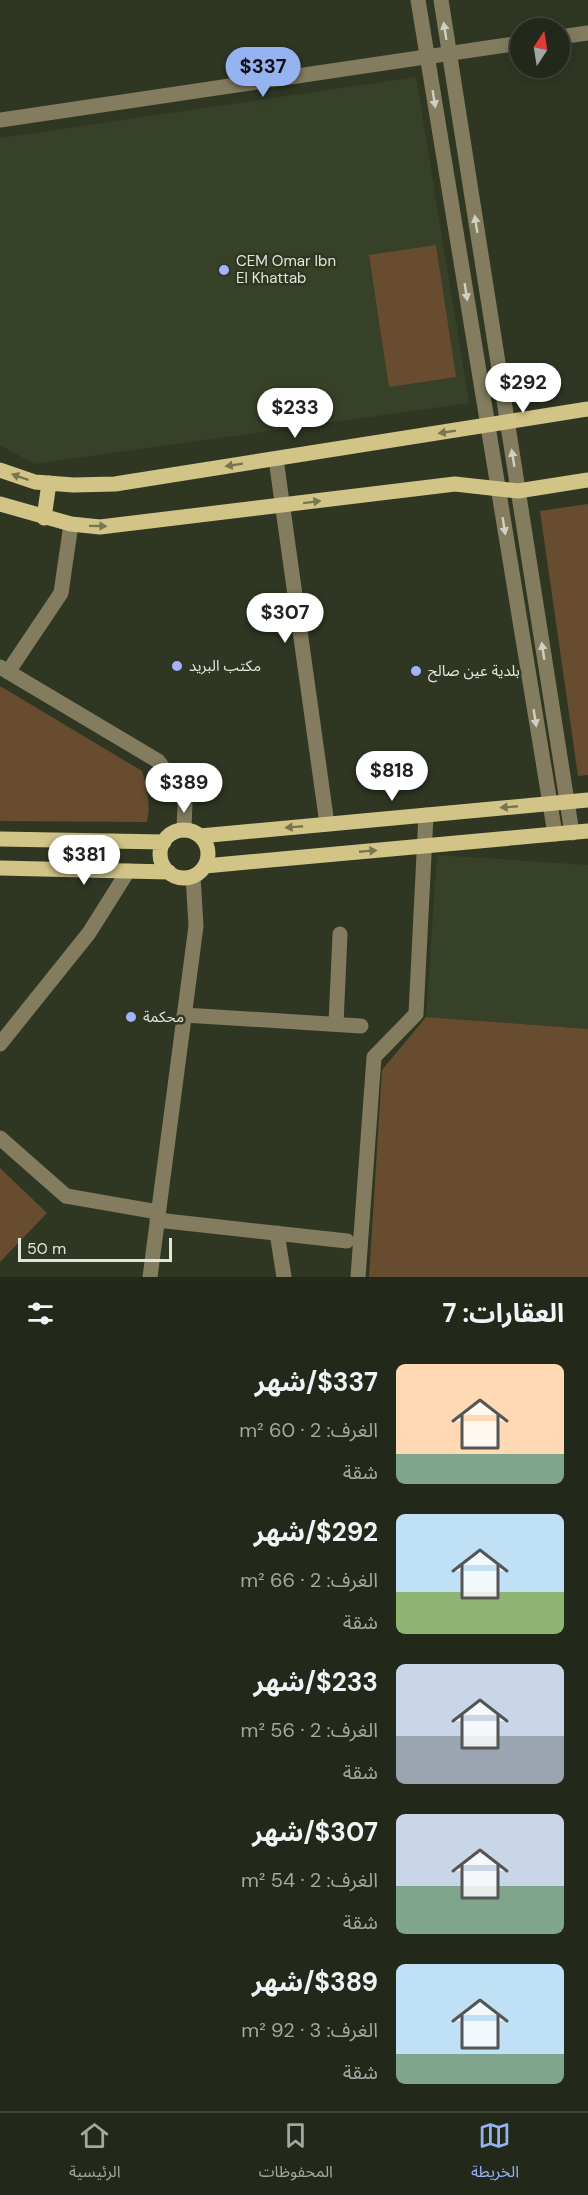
<!DOCTYPE html>
<html lang="ar">
<meta charset="utf-8">
<style>
:root{--surface:#23291a;--page:#2f3527;--text:#f1f3f6;--muted:#a3a6a2;--line:#404539;--accent:#95b2f1}
body{margin:0;font-family:"DM Sans","Noto Sans Arabic",sans-serif;background:var(--page);color:var(--text);direction:rtl;height:100vh;display:flex;flex-direction:column;font-size:22px;white-space:nowrap}
*{box-sizing:border-box;margin:0}
p{font-size:20px;color:var(--muted)}
.icon{flex:none;width:33px;height:33px;fill:none;stroke:currentColor;stroke-width:2;stroke-linecap:round;stroke-linejoin:round}
.map{position:relative;height:1277px;overflow:hidden;direction:ltr}
.panel{display:flex;flex-direction:column;background:var(--surface);flex:1}
.panel>*{flex:none}
.needle{width:39px;rotate:12deg}
.controls{position:absolute;left:510px;top:18px;display:grid;gap:12px}
.controls a{display:grid;place-items:center;width:60px;height:60px;border-radius:50%;background:var(--surface);box-shadow:0 3px 15px #0003,0 0 0 2px var(--line);font-size:30px}
.scale{position:absolute;left:18px;bottom:15px;width:154px;box-sizing:border-box;padding-left:6px;border:3px solid #e1e6da;border-top:0;font-size:16px;line-height:21px;white-space:nowrap;color:#e1e6da;-webkit-text-stroke:4px #2f3723;paint-order:stroke}
.price{position:absolute;translate:-50% -51px;padding:0 14px;border-radius:21px;background:#fff;color:#222;font-size:20px;line-height:39px;filter:drop-shadow(0 2px 3px #0008)}
.price::after{content:'';position:absolute;left:50%;top:36px;width:18px;height:14px;margin-left:-9px;background:inherit;clip-path:polygon(0 0,100% 0,50% 100%)}
.price.on{background:var(--accent);color:#111}
ul{padding:0;list-style:none}
li{display:flex;align-items:center;gap:18px;height:150px;padding:0 24px}
li span{display:grid;place-items:center;flex:none;width:168px;height:120px;border-radius:9px;color:#555}
li>.icon{margin-inline-start:auto}
span .icon{width:72px;height:72px;fill:#fffc;stroke-width:1}
li b{font-size:26px}
h2{display:flex;justify-content:space-between;align-items:center;height:72px;padding:0 24px;font-size:26px}
.tab-bar{display:flex;justify-content:space-around;align-items:center;height:84px;border-top:2px solid var(--line);background:var(--surface);font-size:16px;color:var(--muted)}
.tab-bar a{display:grid;justify-items:center;gap:3px}
.tab-bar .on{color:var(--accent)}
.map>svg:first-child{display:block}
</style>
<div class="map">
<svg width="588" height="1277" viewBox="0 0 588 1277">
<rect width="100%" height="100%" fill="#2f3723"/>
<path fill="#374128" d="M416 77 469 403 34 464 0 445V138Z
M437 855 588 865V1029L426 1017Z"/>
<path fill="#684c2f" d="M436 245 456 377 389 387 369 255Z
M588 504V775L578 776 540 511Z
M0 686 142 771C147 789 151 803 147 822L0 821Z
M426 1017 588 1029V1277H369L382 1070Z
M0 1168 47 1213 0 1262Z"/>
<g fill="none" stroke-linecap="round" stroke-linejoin="round">
<path stroke="#837c5f" stroke-width="15" d="M418 0 555 834
M441 0 572 833
M560 37 588 33
M0 120 520 43
M276 459 327 824
M0 667 158 761 178 787 185 802 184 830
M8 672 61 593 71 524
M184 1015 361 1026
M336 1024 340 934
M0 1044 89 933 128 871
M0 1138 66 1196 158 1212
M157 1220 347 1241
M277 1233 284 1277
M150 1277 196 926 193 876
M358 1277 374 1057 416 1014 426 815"/>
<path stroke="#d2c487" stroke-width="15" d="M0 470 35 482 73 485 115 484 588 409
M0 504 71 524 100 527 455 484 518 491 588 480
M44 518 49 483
M160 854a24 24 0 1 1 48 0a24 24 0 1 1-48 0Z
M200 836 588 800
M0 839 164 842
M205 866 588 831
M0 868 169 872"/>
</g>
<defs><path id="oneway-solid" d="M-6-.8H1V-3.2L6.5 0L1 3.2V.8H-6Z" transform="scale(1.5)"/></defs>
<g fill="#ced1c1">
<use href="#oneway-solid" transform="translate(445 31) rotate(-99)"/>
<use href="#oneway-solid" transform="translate(434 99) rotate(81)"/>
<use href="#oneway-solid" transform="translate(476 224) rotate(-99)"/>
<use href="#oneway-solid" transform="translate(466 292) rotate(81)"/>
<use href="#oneway-solid" transform="translate(513 458) rotate(-99)"/>
<use href="#oneway-solid" transform="translate(504 526) rotate(81)"/>
<use href="#oneway-solid" transform="translate(543 651) rotate(-99)"/>
<use href="#oneway-solid" transform="translate(535 718) rotate(81)"/>
</g>
<g fill="#787650">
<use href="#oneway-solid" transform="translate(447 432) rotate(171)"/>
<use href="#oneway-solid" transform="translate(234 465) rotate(171)"/>
<use href="#oneway-solid" transform="translate(20 477) rotate(-161)"/>
<use href="#oneway-solid" transform="translate(312 502) rotate(-7)"/>
<use href="#oneway-solid" transform="translate(98 526) rotate(1)"/>
<use href="#oneway-solid" transform="translate(509 807) rotate(175)"/>
<use href="#oneway-solid" transform="translate(294 827) rotate(175)"/>
<use href="#oneway-solid" transform="translate(368 851) rotate(-5)"/>
</g>
<g fill="#a4b1fc" stroke="#2f3723" stroke-width="2">
<circle cx="224" cy="270" r="6"/>
<circle cx="177" cy="666" r="6"/>
<circle cx="416" cy="671" r="6"/>
<circle cx="131" cy="1017" r="6"/>
</g>
<g text-anchor="middle" stroke-width="5" stroke-linejoin="round" paint-order="stroke">
<g font-size="15" fill="#e1e6da" stroke="#2f3723" text-anchor="start">
<text x="236" y="266">CEM Omar Ibn<tspan x="236" dy="17">El Khattab</tspan></text>
<text x="189" y="671">مكتب البريد</text>
<text x="428" y="676">بلدية عين صالح</text>
<text x="143" y="1022">محكمة</text>
</g>
</g>
</svg>
<div class="controls">
<a><svg class="needle" viewBox="-14 -14 28 28"><path d="M0-13l5 13h-10z" fill="#e53935"/><path d="M0 13l5-13h-10z" fill="#a3a6a2"/></svg></a>
</div>
<div class="scale">50 m</div>
<b class="price on" style="left:263px;top:98px">$337</b>
<b class="price" style="left:523px;top:414px">$292</b>
<b class="price" style="left:295px;top:439px">$233</b>
<b class="price" style="left:285px;top:644px">$307</b>
<b class="price" style="left:392px;top:802px">$818</b>
<b class="price" style="left:184px;top:814px">$389</b>
<b class="price" style="left:84px;top:886px">$381</b>
</div>
<section class="panel">
<h2>العقارات: 7<svg class="icon" aria-label="filters" viewBox="0 0 24 24"><path d="M4 7h16M4 17h16"/><circle cx="9" cy="7" r="2"/><circle cx="15" cy="17" r="2"/></svg></h2>
<ul>
<li><span style="background:linear-gradient(#ffd9b3 75%,#7fa58c 0)"><svg class="icon" aria-label="home" viewBox="0 0 24 24"><path d="M3 11l9-7 9 7M6 9v11h12V9"/></svg></span><div><b>$337/شهر</b><p>الغرف: 2 · 60 m²</p><p>شقة</p></div></li>
<li><span style="background:linear-gradient(#bfe0f5 65%,#8fb573 0)"><svg class="icon" aria-label="home" viewBox="0 0 24 24"><path d="M3 11l9-7 9 7M6 9v11h12V9"/></svg></span><div><b>$292/شهر</b><p>الغرف: 2 · 66 m²</p><p>شقة</p></div></li>
<li><span style="background:linear-gradient(#c9d6e8 60%,#9aa5b1 0)"><svg class="icon" aria-label="home" viewBox="0 0 24 24"><path d="M3 11l9-7 9 7M6 9v11h12V9"/></svg></span><div><b>$233/شهر</b><p>الغرف: 2 · 56 m²</p><p>شقة</p></div></li>
<li><span style="background:linear-gradient(#c9d6e8 60%,#7fa58c 0)"><svg class="icon" aria-label="home" viewBox="0 0 24 24"><path d="M3 11l9-7 9 7M6 9v11h12V9"/></svg></span><div><b>$307/شهر</b><p>الغرف: 2 · 54 m²</p><p>شقة</p></div></li>
<li><span style="background:linear-gradient(#bfe0f5 75%,#7fa58c 0)"><svg class="icon" aria-label="home" viewBox="0 0 24 24"><path d="M3 11l9-7 9 7M6 9v11h12V9"/></svg></span><div><b>$389/شهر</b><p>الغرف: 3 · 92 m²</p><p>شقة</p></div></li>
</ul>
</section>
<nav class="tab-bar">
<a class="on"><svg class="icon" aria-label="map" viewBox="0 0 24 24"><path d="M3 6l6-2 6 2 6-2v14l-6 2-6-2-6 2zM9 4v14M15 6v14"/></svg>الخريطة</a>
<a><svg class="icon" aria-label="saved" viewBox="0 0 24 24"><path d="M7 4h10v16l-5-4-5 4z"/></svg>المحفوظات</a>
<a><svg class="icon" aria-label="home" viewBox="0 0 24 24"><path d="M3 11l9-7 9 7M6 9v11h12V9"/></svg>الرئيسية</a>
</nav>
